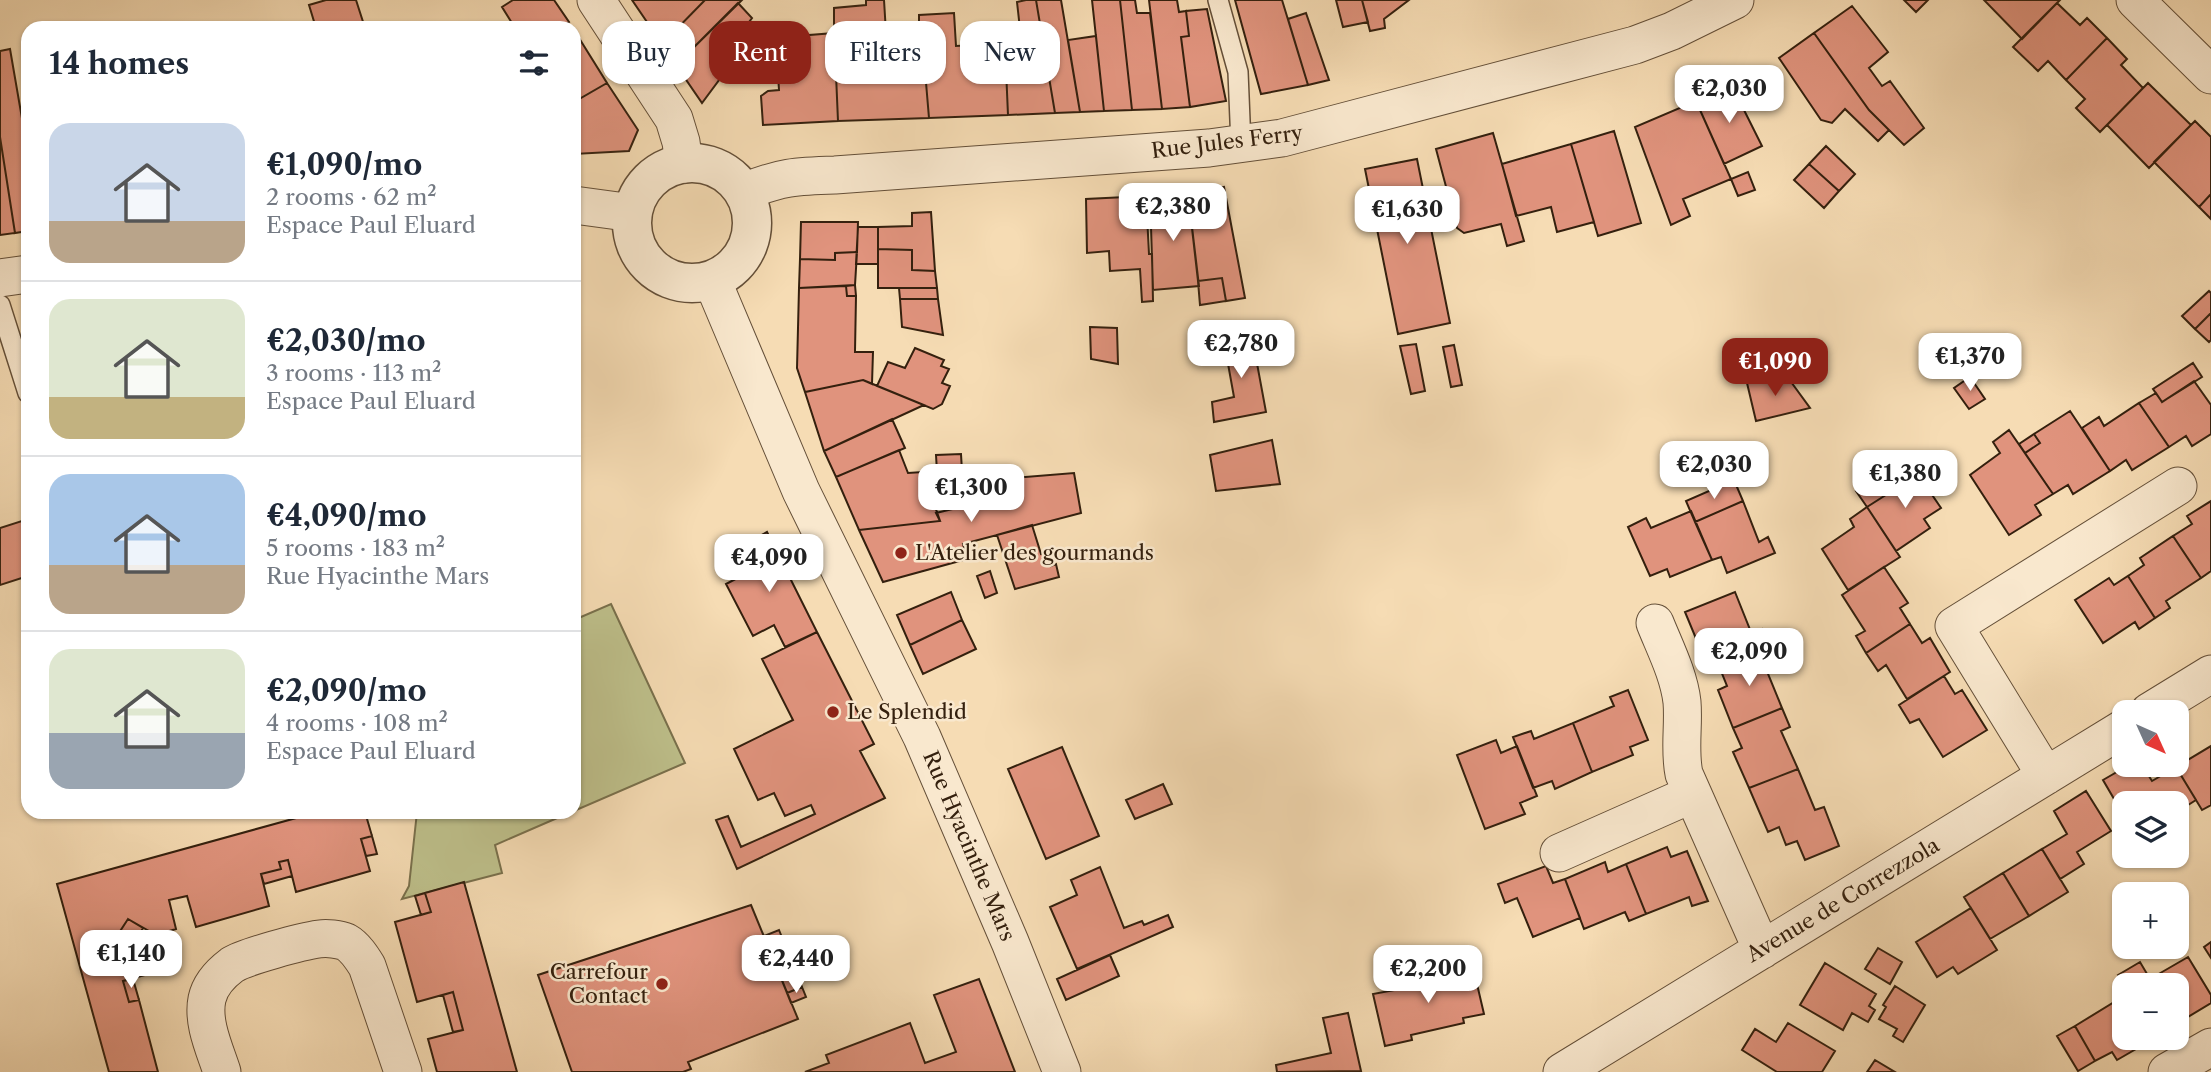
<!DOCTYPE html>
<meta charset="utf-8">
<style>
:root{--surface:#fff;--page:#f6f6f7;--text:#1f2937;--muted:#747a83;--line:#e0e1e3;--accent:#8f2418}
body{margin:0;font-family:"Libre Caslon Text",serif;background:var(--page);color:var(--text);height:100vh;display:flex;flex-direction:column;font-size:26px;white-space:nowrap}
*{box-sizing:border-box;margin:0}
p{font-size:23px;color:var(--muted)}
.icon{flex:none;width:38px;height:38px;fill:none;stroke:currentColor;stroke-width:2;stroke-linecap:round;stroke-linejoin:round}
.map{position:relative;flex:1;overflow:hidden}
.side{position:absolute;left:21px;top:21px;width:560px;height:798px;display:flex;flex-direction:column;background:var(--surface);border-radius:21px;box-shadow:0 2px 5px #0004}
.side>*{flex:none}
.hud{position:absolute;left:602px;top:21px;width:665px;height:63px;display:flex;gap:14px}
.needle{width:46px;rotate:135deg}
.tools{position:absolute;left:2112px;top:700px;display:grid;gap:14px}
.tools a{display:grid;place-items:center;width:77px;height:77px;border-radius:14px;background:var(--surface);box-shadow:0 2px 5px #0004;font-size:35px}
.price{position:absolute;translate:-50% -60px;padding:0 16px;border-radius:14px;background:#fff;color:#222;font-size:23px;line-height:46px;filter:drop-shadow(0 2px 4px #0008)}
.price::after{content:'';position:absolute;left:50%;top:42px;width:21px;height:16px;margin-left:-10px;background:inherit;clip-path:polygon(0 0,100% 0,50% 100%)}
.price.current{background:var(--accent);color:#fff}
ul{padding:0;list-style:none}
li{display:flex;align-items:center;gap:21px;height:175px;padding:0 28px}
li+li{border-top:2px solid var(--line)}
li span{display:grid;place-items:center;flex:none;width:196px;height:140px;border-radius:21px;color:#555}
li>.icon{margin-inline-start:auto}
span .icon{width:84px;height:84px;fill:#fffc;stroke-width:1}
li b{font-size:30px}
h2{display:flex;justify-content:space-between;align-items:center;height:84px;padding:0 28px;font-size:30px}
.pill{padding:0 24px;border-radius:21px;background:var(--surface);box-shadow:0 2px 5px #0004;font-size:24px;line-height:63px}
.pill.current{background:var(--accent);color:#fff}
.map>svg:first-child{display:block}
</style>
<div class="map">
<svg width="2211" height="1072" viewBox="0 0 2211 1072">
<rect width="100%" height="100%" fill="#f6dcb4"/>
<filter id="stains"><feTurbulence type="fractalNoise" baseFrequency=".00286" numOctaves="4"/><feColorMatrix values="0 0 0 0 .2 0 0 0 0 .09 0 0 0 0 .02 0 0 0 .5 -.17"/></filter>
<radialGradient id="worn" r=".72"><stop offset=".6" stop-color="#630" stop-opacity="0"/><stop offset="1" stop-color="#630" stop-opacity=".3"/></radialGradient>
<path fill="#bec08b" stroke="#79704c" stroke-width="2" d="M611 604 685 763 574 811V620Z
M417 812H571L495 845 502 873 402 899 409 886Z"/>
<path fill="#e0937d" stroke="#34200e" stroke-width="2" d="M326 0H356L365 28H316L309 5Z
M513 0H554L569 22 559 28H515L502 7Z
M632 0H705L662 44Z
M705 0H742L676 65 662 44Z
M866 0H884L887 49 835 51 838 121 763 125 761 96 768 91 779 90 776 44 784 37 834 33V8L866 5Z
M1026 0H1036L1055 113 1008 115 1006 69H995L992 31 1020 29 1017 2Z
M1036 0H1061L1080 112 1055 113Z
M1092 0H1120L1132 110 1104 111Z
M1120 0H1135L1137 13H1150L1162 109 1132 110Z
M1149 0H1177L1179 12 1186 11 1189 36 1181 37 1190 107 1162 109Z
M1235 0H1282L1308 85 1261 94Z
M1336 0H1362L1368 22 1343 27Z
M1362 0H1409L1384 19 1385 28 1370 31Z
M1904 0H1928L1916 12Z
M1984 0H2060L2022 39Z
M738 3 752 18 738 37 745 45 702 103 676 65Z
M2057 3 2080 25 2087 18 2107 38 2066 80 2048 61 2038 71 2013 47Z
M1852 6 1888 52 1869 68 1882 86 1890 81 1924 128 1904 145 1869 110 1814 33Z
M1207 9 1226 101 1190 107 1181 37 1189 36 1186 11Z
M954 13 956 46 993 44 995 69H1006L1008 115 929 118 923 47 887 49 885 28 919 25V15Z
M1306 13 1329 80 1308 85 1288 19Z
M574 30 607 83 574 102Z
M1814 33 1869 110 1889 130 1878 141 1845 109 1832 123 1821 120 1779 58Z
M1096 36 1104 111 1080 112 1068 40Z
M2107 38 2127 59 2121 65 2143 88 2100 132 2076 108 2085 99 2066 80Z
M923 47 929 118 838 121 835 51Z
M10 49 28 153V231L15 233 0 137V51Z
M607 83 638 130 629 151 574 154V102Z
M2148 83 2191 125 2149 168 2107 125Z
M1732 86 1762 146 1724 164 1696 101Z
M1696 101 1731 179 1683 199 1690 216 1671 225 1635 127Z
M2195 121 2211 137V194L2199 207 2154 162Z
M1614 131 1641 223 1598 236 1571 144Z
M1493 133 1524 241 1507 246 1501 224 1464 233 1457 228 1436 149Z
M0 137 15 233 0 235Z
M1571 144 1594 222 1557 232 1551 207 1516 216 1502 164Z
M1826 146 1855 174 1839 191 1809 164Z
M1417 159 1450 323 1398 334 1365 169Z
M1809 164 1839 191 1824 208 1794 180Z
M1748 172 1755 190 1738 196 1731 179Z
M1224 187 1245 298 1226 301 1222 278 1198 281 1188 193Z
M1188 193 1199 286 1153 290 1150 195Z
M2211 194V219L2199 207Z
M1146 196 1149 254H1152L1153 301 1142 302 1140 269 1110 271 1109 251 1087 253 1086 199Z
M931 212 935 271 912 270V250L878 249V227L912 226V213Z
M801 222H858L857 252 835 253V260L800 259Z
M858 227H878V264H856Z
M878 249 912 250V270L935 271 937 288H878Z
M857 252 855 285 799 288 800 259 835 260V253Z
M1222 278 1226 301 1200 305 1198 281Z
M855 285 856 296H847L846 286Z
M846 286 847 296H856L855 352H873L872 384 863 380 805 392 797 368 799 288Z
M899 288H937L938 299H900Z
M2209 291 2211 293V313L2195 329 2182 316Z
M900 299H938L943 335 902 327Z
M2211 313V340L2209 342 2195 329Z
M1090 327 1117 328 1118 364 1091 359Z
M1251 331 1266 412 1214 422 1212 402 1234 397 1223 336Z
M1416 344 1425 391 1411 394 1400 346Z
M1454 345 1462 385 1451 387 1443 347Z
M915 348 944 360 941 366 949 369 942 383 950 386 942 404 933 409 877 386 888 362 905 368Z
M2193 363 2202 377 2162 402 2153 389Z
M1786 375 1810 408 1756 421 1747 383Z
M1970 377 1985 399 1969 409 1954 388Z
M863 380 924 405 824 451 805 392Z
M2194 381 2211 405V434L2192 446 2186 436 2169 447 2139 403 2156 393 2162 402Z
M2139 403 2169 447 2132 470 2126 460 2110 471 2082 428 2099 417 2104 426Z
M2070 411 2110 471 2073 494 2068 485 2053 494 2025 453 2040 443 2034 434Z
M892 419 905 448 836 477 824 451Z
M2009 430 2053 494 2035 505 2041 515 2009 535 1970 475 2000 453 1993 442Z
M2034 434 2040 443 2025 453 2019 444Z
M1272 440 1280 484 1216 491 1210 455Z
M899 450 908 473 923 472 940 521 859 530 836 477Z
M961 454 962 471 937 472 936 455Z
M1913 467 1941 508 1924 519 1930 528 1896 551 1867 507 1903 484 1898 477Z
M1886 471 1898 477 1903 484 1867 507 1856 491Z
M1074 473 1081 513 963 544 967 559 883 582 859 530 940 521 936 513 994 499 988 480Z
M1734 480 1743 501 1695 522 1686 501Z
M1743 501 1759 542 1768 537 1775 553 1727 573 1721 557 1712 560 1695 522Z
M2211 501V571L2201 578 2173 536 2192 524 2187 516Z
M1867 507 1900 557 1848 590 1822 549 1854 527 1850 519Z
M1691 511 1712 560 1670 577 1667 569 1650 576 1628 527 1646 518 1651 528Z
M28 519V576L0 585V528Z
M1032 525 1041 554 1047 552 1051 566 1056 564 1059 577 1015 589 997 535Z
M767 532 817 632 785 647 774 625 753 636 726 584 747 573 735 550Z
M2173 536 2201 578 2166 601 2170 608 2155 618 2128 576 2144 565 2140 558Z
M1884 567 1908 603 1900 608 1910 624 1866 653 1856 636 1865 631 1842 595Z
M990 571 997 593 985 598 977 576Z
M2128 576 2155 618 2139 629 2135 622 2103 643 2075 600 2109 578 2114 585Z
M951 592 962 620 910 645 897 615Z
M1735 592 1751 632 1762 629 1768 646 1719 666 1712 649 1702 653 1685 612Z
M962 620 976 649 923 674 910 645Z
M1910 624 1922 643 1930 638 1950 672 1907 699 1886 665 1878 671 1866 653Z
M817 632 874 744 860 751 885 798 737 869 716 820 728 816 741 847 815 814 811 805 785 816 774 793 758 800 734 749 793 720 762 659Z
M1768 646 1776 666 1766 669 1782 708 1733 728 1718 690 1727 686 1719 666Z
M1944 676 1955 694 1962 690 1987 730 1943 757 1919 719 1910 723 1899 705Z
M1628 690 1648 740 1630 747 1633 755 1592 772 1573 723 1614 706 1610 697Z
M1782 708 1790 727 1781 731 1798 769 1749 788 1733 752 1742 748 1733 728Z
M1573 723 1592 772 1555 789 1552 781 1533 788 1513 737 1531 731 1534 739Z
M1496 740 1501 753 1517 746 1537 796 1520 803 1525 814 1485 829 1457 755Z
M2211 746V805L2202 810 2176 767Z
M1062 747 1099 836 1046 859 1008 769Z
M2129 765H2142L2152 781 2176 767 2196 800 2177 812V803H2166L2164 800 2158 803H2124V816L2103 780Z
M1798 769 1815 810 1824 807 1839 846 1805 860 1797 841 1786 845 1779 827 1768 832 1749 788Z
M1163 784 1172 804 1135 819 1126 800Z
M2086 791 2111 831 2077 852 2084 864 2060 879 2042 849 2067 834 2054 811Z
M318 812H365L372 836 361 839 370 871 296 892 288 860 279 862 281 869 261 874 269 906 196 927 187 896 169 900 176 929 156 935 128 919 117 936 146 952 152 973 123 981 129 1002 139 1000 158 1072H109L57 884Z
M372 836 377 854 366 856 361 839Z
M1667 847 1671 857 1687 851 1708 901 1692 906 1689 897 1646 914 1626 864Z
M2042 849 2068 892 2029 916 2003 873Z
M288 860 292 876 264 884 261 874 281 869 279 862Z
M1605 862 1608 872 1626 864 1646 914 1629 921 1625 912 1584 929 1565 879Z
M1546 866 1553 883 1565 879 1580 918 1533 937 1517 898 1505 903 1498 884Z
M1100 867 1124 928 1142 921 1144 925 1168 915 1173 927 1077 969 1050 907 1077 895 1071 880Z
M2003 873 2029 916 1990 939 1964 897Z
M464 882 517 1072H437L428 1039 463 1030 453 992 417 1002 395 922 431 912 425 893Z
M425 893 431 912 421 915 415 896Z
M751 905 798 1019 688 1062 691 1069 683 1072H572L538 975Z
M1971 908 1997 950 1958 974 1953 967 1937 977 1916 942Z
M128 919 143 928 133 945 117 936Z
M779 930 802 987 787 993 764 936Z
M2211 942V958L2204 947Z
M1878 948 1902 962 1890 984 1865 969Z
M1110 955 1119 976 1066 1000 1057 979Z
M2188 957 2211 995V1003L2178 1023 2177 985 2124 986 2118 975 2140 962 2150 979Z
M1825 963 1876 994 1869 1006 1875 1010 1868 1022 1852 1013 1843 1030 1800 1005Z
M1473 967 1484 1014 1463 1018 1464 1023 1411 1035 1412 1040 1385 1046 1373 994 1400 989 1399 984Z
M133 979 139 1000 129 1002 123 981Z
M979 979 1015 1072H805L829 1063 826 1055 910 1023 925 1063 956 1052 934 995Z
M1895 986 1925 1005 1903 1042 1893 1036 1897 1029 1879 1019 1886 1007 1883 1005Z
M802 987 806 997 791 1003 787 993Z
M453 992 463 1030 453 1032 443 995Z
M2124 996V1038H2155L2117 1060 2112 1052 2095 1061 2075 1026Z
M1348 1013 1361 1071 1277 1072 1276 1065 1331 1053 1323 1018Z
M1788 1023 1835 1051 1822 1072H1777L1742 1050 1755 1029 1776 1042Z
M2075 1026 2095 1061 2078 1071 2057 1036Z
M1875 1060 1895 1072H1867Z"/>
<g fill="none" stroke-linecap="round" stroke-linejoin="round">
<g stroke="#644f38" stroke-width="22">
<path id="service" d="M1218 0 1238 72 1241 145
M0 305 28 393"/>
</g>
<g stroke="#644f38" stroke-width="39">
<path id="minor" d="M596 0 674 119 681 142 684 164
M2135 0 2211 75
M744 192C780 177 796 176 835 175L1209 148 1282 138 1635 45 1672 31 1735 0
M574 205 633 213
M0 278 28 274
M712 280 801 491 922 737 1010 942 1062 1072
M1655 623C1665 648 1679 675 1682 702 1684 726 1679 750 1684 774L1762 950
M2149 712 2211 674
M2046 776 1954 626 2178 486
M1559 853 1692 794
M222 1072C215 1050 202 1023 207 999 210 985 220 974 232 965 244 957 303 941 319 939 327 938 339 939 346 942 355 947 362 958 367 966L403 1072
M1562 1072 2124 728
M2167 1072 2211 1047"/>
</g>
<g stroke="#644f38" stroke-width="41">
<path id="tertiary" d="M632 223a60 60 0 1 1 120 0a60 60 0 1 1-120 0Z"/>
</g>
<use href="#service" stroke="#f9e8ce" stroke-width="19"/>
<use href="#minor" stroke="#f9e8ce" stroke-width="37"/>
<use href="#tertiary" stroke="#f9e8ce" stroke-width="38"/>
</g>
<g fill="#8f2418" stroke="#f9e8ce" stroke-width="2.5">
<circle cx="901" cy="553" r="7"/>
<circle cx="833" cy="712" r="7"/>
<circle cx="662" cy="984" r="7"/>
</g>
<g text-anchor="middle" stroke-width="5" stroke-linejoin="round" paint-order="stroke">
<g font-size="21" fill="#34200e" stroke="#f9e8ce">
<text transform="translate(1227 142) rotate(-7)" y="7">Rue Jules Ferry</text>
<text transform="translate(969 846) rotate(67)" y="7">Rue Hyacinthe Mars</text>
<text transform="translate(1843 900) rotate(-31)" y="7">Avenue de Correzzola</text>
</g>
<g font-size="21" fill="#34200e" stroke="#f9e8ce" text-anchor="start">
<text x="915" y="560">L'Atelier des gourmands</text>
<text x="847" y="719">Le Splendid</text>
<text x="648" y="979" text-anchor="end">Carrefour<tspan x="648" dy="24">Contact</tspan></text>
</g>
</g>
<rect width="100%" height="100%" filter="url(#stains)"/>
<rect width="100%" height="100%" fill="url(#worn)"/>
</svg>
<div class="tools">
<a><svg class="needle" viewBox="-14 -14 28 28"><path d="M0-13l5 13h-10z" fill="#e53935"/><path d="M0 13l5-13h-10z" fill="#747a83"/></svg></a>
<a><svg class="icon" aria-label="layers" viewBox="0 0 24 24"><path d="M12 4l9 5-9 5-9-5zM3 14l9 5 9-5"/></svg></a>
<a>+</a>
<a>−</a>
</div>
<b class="price" style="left:1729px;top:125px">€2,030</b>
<b class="price" style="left:1173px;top:243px">€2,380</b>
<b class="price" style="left:1407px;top:246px">€1,630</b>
<b class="price" style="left:1241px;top:380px">€2,780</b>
<b class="price" style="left:1970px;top:393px">€1,370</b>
<b class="price current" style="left:1775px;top:398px">€1,090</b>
<b class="price" style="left:1714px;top:501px">€2,030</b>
<b class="price" style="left:1905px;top:510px">€1,380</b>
<b class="price" style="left:971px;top:524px">€1,300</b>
<b class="price" style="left:769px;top:594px">€4,090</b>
<b class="price" style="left:1749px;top:688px">€2,090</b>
<b class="price" style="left:131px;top:990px">€1,140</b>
<b class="price" style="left:796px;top:995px">€2,440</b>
<b class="price" style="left:1428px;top:1005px">€2,200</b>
<div class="hud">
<a class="pill">Buy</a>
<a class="pill current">Rent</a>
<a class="pill">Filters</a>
<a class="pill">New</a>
</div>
<section class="side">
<h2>14 homes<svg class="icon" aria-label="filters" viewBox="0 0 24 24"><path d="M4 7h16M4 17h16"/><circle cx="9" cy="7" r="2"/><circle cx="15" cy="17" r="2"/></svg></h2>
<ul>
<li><span style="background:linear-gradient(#c9d6e8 70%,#b9a48a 0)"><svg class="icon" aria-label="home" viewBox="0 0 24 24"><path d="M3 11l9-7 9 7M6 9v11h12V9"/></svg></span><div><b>€1,090/mo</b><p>2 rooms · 62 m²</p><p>Espace Paul Eluard</p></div></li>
<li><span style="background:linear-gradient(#dfe7d0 70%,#c2b280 0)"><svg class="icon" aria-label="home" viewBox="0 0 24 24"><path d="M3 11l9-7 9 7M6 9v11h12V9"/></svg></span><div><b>€2,030/mo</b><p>3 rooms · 113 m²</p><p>Espace Paul Eluard</p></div></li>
<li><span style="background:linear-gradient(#a9c7e8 65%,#b9a48a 0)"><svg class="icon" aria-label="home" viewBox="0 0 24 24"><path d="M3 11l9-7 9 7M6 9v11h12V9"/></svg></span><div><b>€4,090/mo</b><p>5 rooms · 183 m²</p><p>Rue Hyacinthe Mars</p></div></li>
<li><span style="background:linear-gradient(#dfe7d0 60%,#9aa5b1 0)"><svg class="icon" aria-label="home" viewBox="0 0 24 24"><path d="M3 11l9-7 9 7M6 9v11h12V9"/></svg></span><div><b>€2,090/mo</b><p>4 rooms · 108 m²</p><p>Espace Paul Eluard</p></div></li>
</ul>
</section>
</div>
